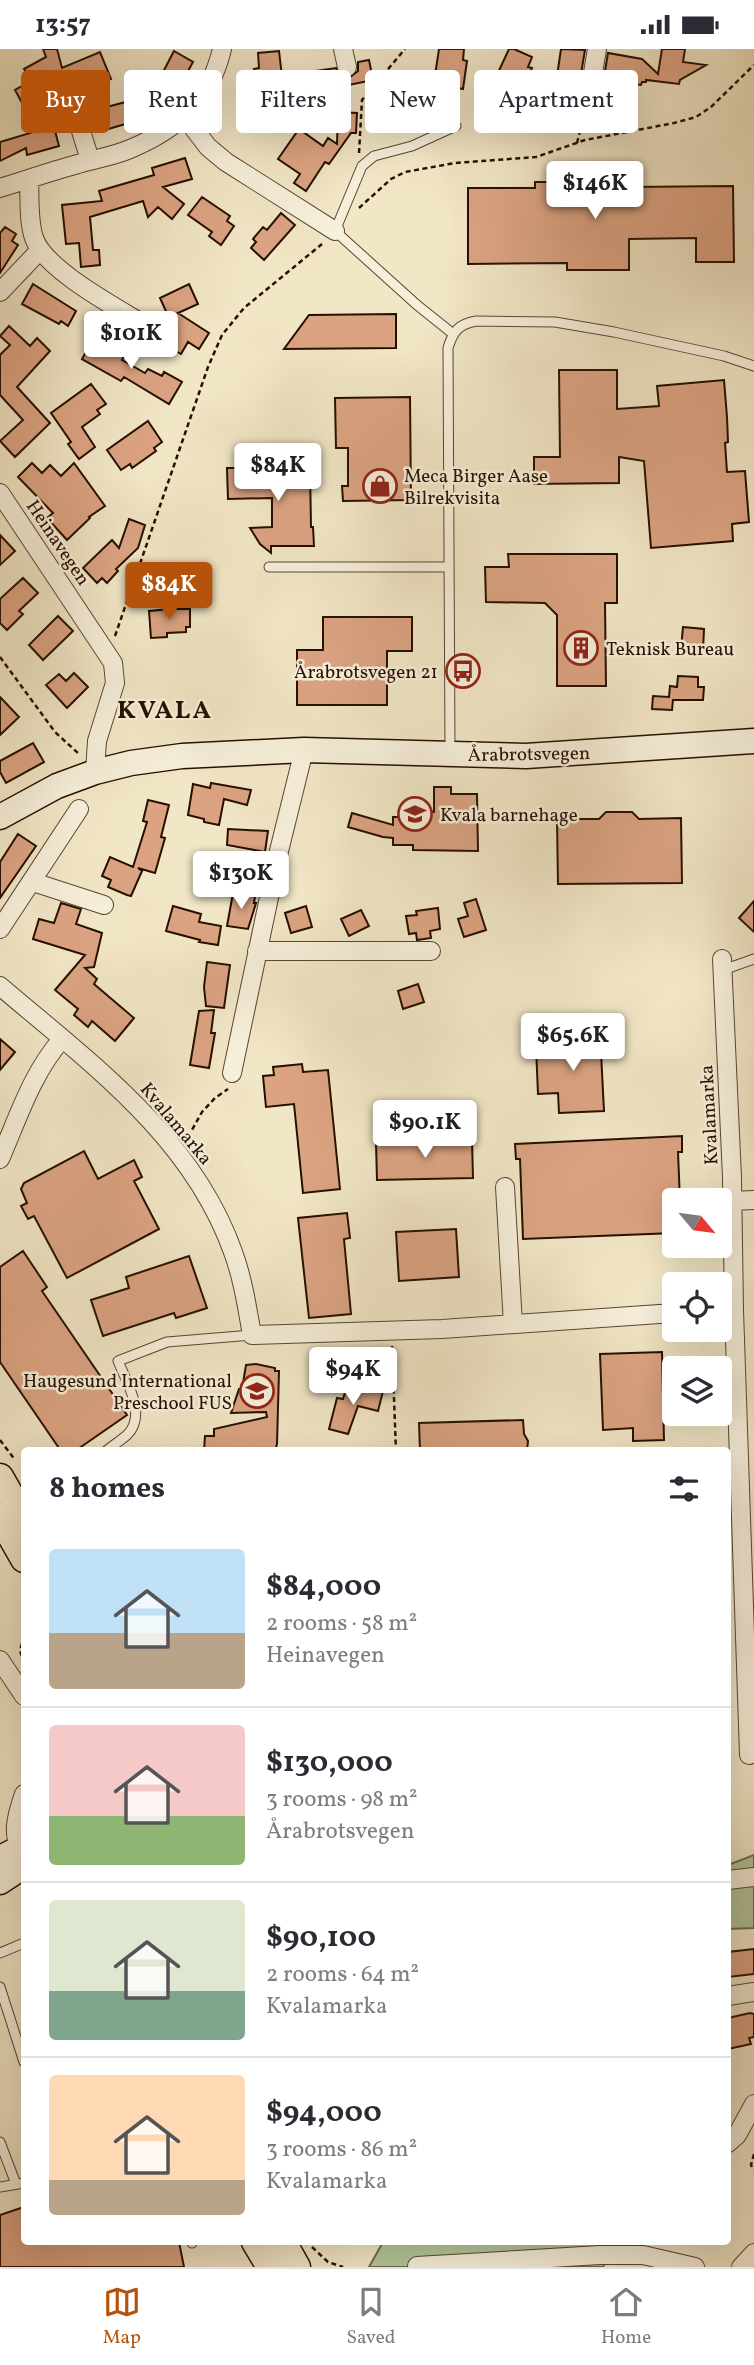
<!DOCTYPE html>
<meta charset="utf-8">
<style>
:root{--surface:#fff;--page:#f7f7f7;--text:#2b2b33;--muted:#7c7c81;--line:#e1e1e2;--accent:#b45309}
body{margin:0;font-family:Vollkorn,serif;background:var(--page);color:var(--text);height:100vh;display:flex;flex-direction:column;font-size:26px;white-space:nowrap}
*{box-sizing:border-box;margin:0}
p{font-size:23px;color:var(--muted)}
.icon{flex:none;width:38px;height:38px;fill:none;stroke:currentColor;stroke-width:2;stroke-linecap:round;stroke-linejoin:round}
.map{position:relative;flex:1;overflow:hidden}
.drawer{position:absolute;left:21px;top:1398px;width:710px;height:798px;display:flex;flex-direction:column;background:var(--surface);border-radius:7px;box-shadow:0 7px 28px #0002}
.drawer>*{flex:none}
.hud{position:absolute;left:21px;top:21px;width:712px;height:63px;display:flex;gap:14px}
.needle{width:46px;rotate:119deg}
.buttons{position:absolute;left:662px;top:1139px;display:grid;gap:14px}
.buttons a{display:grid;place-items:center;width:70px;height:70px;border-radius:7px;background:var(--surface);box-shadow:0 7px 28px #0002;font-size:35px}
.price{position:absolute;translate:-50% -60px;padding:0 16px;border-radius:7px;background:#fff;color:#222;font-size:23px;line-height:46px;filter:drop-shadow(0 2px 4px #0008)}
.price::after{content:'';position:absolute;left:50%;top:42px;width:21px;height:16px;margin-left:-10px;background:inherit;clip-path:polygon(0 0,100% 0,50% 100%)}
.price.active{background:var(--accent);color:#fff}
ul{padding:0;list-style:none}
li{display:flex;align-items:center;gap:21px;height:175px;padding:0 28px}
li+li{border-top:2px solid var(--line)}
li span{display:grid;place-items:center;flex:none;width:196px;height:140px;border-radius:7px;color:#555}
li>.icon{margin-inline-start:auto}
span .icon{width:84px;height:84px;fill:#fffc;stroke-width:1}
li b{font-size:30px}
h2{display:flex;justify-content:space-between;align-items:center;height:84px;padding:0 28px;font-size:30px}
.chip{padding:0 24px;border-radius:7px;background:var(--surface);box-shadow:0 7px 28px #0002;font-size:24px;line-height:63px}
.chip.active{background:var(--accent);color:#fff}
.status{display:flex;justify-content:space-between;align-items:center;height:49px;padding:0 35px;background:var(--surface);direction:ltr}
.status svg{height:19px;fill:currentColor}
.tab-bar{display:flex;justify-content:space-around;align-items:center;height:98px;border-top:2px solid var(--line);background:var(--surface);font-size:19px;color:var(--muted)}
.tab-bar a{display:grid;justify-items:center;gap:4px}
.tab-bar .active{color:var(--accent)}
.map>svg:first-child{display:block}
</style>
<div class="status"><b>13:57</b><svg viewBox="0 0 49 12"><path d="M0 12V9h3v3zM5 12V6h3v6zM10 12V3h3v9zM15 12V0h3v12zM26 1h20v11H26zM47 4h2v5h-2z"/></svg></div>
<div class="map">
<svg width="754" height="2218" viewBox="0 0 754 2218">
<rect width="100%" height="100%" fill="#f1e6c6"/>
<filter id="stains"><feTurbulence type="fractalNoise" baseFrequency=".00286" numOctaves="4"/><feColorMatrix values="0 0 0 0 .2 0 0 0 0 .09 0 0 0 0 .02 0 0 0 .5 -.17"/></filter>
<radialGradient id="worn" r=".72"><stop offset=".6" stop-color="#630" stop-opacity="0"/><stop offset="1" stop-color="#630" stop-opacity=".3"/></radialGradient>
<path fill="#b3c69a" stroke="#6c6a4d" stroke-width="2" d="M754 1806V1879L728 1880V1816Z
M383 2193H613L603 2218H369Z"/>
<path fill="#dba382" stroke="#260f00" stroke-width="2" d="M43 0H57L62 19 100 3 111 30 96 36 103 59 133 51 139 71 105 81 100 62 88 66 79 35 55 44 64 75 54 78 59 97 27 106 26 99 0 112V93L37 82 15 41 31 32 24 20 46 8Z
M439 0H464L463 11 467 12 463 40 458 39 457 49 432 46Z
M509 0H514L532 8 528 18 532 19 520 45 516 44 512 53 489 43Z
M561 0 585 1 579 37 556 34Z
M662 0H685L683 13 706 16 680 31 679 35 646 31V33H642L641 36 621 33 620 40 607 38 608 35 603 34 608 4 642 10 658 25Z
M174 2 193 13 176 44 174 43 167 55 151 46Z
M279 2 283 36 256 39 254 20 259 19 258 4Z
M369 11 373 31 339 38 340 43 312 47 308 23 336 19 339 26 349 29 358 22V13Z
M302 46 303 64 280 65 279 47Z
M378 52 404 54 402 75 376 72Z
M338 63 357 64 356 84H351L329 115 325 113 306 142 294 134 300 125 278 110 299 80 323 97 328 89 337 95Z
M185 109 192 130 163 138 184 155 172 170 158 158 148 168 143 152 90 168 93 201H99L100 216 81 218 79 194 66 195 62 156 102 152 99 142 154 126 152 119Z
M567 120H629V138L733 137 734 213H696V189L629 190V221H567V214L468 215V139H535V133H567Z
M202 148 230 167 227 172 234 177 221 196 209 187 212 183 188 166Z
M281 164 295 176 264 211 251 199 256 193 253 190 263 178 267 181Z
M5 178 16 185 12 192 18 196 0 224V184Z
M33 235 76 262 68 277 61 272 59 275 22 255Z
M189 235 198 255 178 264 209 284 199 300 188 293 181 305 165 296 174 280 160 249Z
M396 265V299L284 300 309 266Z
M9 277 30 297 37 289 50 302 17 338 50 374 15 408 0 392 23 371 0 346V306L10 296 0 287Z
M94 289 125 306 122 311 145 324 148 320 162 327 164 323 182 333 169 355 124 328 121 332 82 310Z
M559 321H617V360L659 357 657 337 724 331 727 368 728 393 725 394 727 423 745 422 749 473 732 475 733 492 651 499 644 412 619 408V434L534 435V408H560Z
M91 335 106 355 97 361 100 365 82 378 95 398 79 410 68 395 71 393 51 364Z
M410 348 411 451 343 452 342 437H348V399H336L335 349Z
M148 372 162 393 154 399 156 402 132 419 130 415 121 421 107 401Z
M32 414 42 424 50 416 61 427 74 414 105 457 89 468 90 469 67 491 47 469 53 464 18 428Z
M227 419H310L311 478H313L314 497H271V504L260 495 250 479 272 478V449L228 450Z
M129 470 145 476 138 499 116 520 118 522 107 534 102 529 97 534 83 519 112 491 119 499Z
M0 486 15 502 0 516Z
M508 505H617V554H605L606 637H557V566L545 554 486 553 485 518H509Z
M23 529 38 544 19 562 23 565 7 581 0 574V550Z
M170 560H190V578H186V583L167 584V588L151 589 149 562Z
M58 567 73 582 43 611 29 596Z
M323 568H412V602H387V656H297V601H323Z
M683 578 704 580 703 601 681 599Z
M74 624 88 638 67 659 46 636 59 625 66 632Z
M678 627 698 628V638H704L703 651H673L672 661 652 660 653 647 669 648 670 637 677 638Z
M0 648 19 668 0 686Z
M33 694 44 713 6 734 0 723V712Z
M211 734 251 741 247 756 224 750 219 776 204 773V770L188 766 193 735 210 739Z
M434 738H451V745H477L478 802 413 801V796H393V789L383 788 348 778 352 764 393 776V768H413V762L434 763Z
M148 751 169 756 161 788 165 789 155 824 138 819 142 822 131 847 127 846 108 838 111 831 102 827 110 808 133 818 147 773 143 772Z
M606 763H632L639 770 681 769 682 834 558 835 557 770H599Z
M228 780 268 782 265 803 227 796Z
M18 785 36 797 0 849V813Z
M233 844 255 847 254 854H256L248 880 227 877Z
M476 850 486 881 464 888 458 870 468 867 464 854Z
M754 852V883L739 869Z
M61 854 81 860 76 875 102 884 94 918 85 919 97 930 94 935 134 969 115 992 92 972 88 978 74 966 78 960 55 941 85 906 33 890 39 870 54 874Z
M173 857 201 865 199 873 221 877 218 896 199 893 200 891 166 882Z
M306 857 312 878 291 884 285 864Z
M438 859 440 880 430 882 431 889 417 891 416 884 409 885 406 867 417 866 416 862Z
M361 861 369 877 349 887 341 870Z
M207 913 230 916 224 959 206 957 204 938Z
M418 935 424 953 403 960 398 942Z
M214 961 211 984H215L209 1019 190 1016 199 962Z
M600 984 604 1062 559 1064 558 1044 538 1045 536 998 561 996V986Z
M0 990 15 1003 0 1021Z
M302 1015 303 1023 328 1021 340 1140 303 1144 294 1055 266 1058 263 1027 274 1026 273 1018Z
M682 1087V1103H678L680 1152H674V1184L523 1190 520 1110H516L515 1095Z
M472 1091 473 1129 377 1131 376 1094Z
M84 1102 98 1130 134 1111 142 1128 134 1132 159 1180 67 1229 34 1167 28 1170 21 1157 27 1154 21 1140 24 1134Z
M347 1164 350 1189 344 1190 351 1265 309 1269 298 1169Z
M456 1180 459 1228 399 1232 396 1183Z
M23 1202 47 1238 42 1242 127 1366 75 1402H61L0 1313V1218Z
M189 1207 207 1259 176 1269 174 1264 103 1287 91 1251 129 1239 126 1228Z
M662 1303 664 1391 633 1392V1379L603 1381 600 1305Z
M256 1315 275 1319V1322H279L277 1395 275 1402H204L205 1387H214V1380L267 1368 266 1363 231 1364 239 1340H242L246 1316Z
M347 1337 365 1342 366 1338 383 1342 378 1362 358 1357 348 1385 329 1380 337 1349 343 1350Z
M523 1371 524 1385 528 1392 527 1402H420L419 1374Z
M754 1900V1925L728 1928V1903Z
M750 1964 754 1965V1988L749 1989 751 1995 728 2000V1969Z
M24 2158V2193H179L184 2218H0V2166Z"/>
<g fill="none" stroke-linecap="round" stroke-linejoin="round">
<g stroke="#594532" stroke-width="11">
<path id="lane" d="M452 284 417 256 335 182 362 117 374 107 412 97 456 77
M269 518H449
M450 702 448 299C453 282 459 275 476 272L555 273 614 283 724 307 754 317
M723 921 754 910
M106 1402C113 1396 122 1391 128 1385 147 1365 126 1332 118 1312L167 1293 252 1286
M0 1904 24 1894
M0 1938 24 2013
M0 2093 16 2135
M0 2138 24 2134
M192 2193V2194"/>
</g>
<g stroke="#594532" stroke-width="20">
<path id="street" d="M343 0 347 18
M71 50 90 111
M588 53 597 0
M185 68 208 98 226 113 335 182
M29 130C30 149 28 171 34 189 45 222 123 262 153 281
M0 139C26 131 52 122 78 115 95 110 114 107 130 100 178 80 210 51 222 0
M0 243 40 201
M0 444 113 614 115 634 97 692 95 723
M33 833 104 856
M0 880 79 760
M257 902H431
M722 910 732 1128 734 1261 749 1706
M0 937C90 1014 192 1087 233 1203 243 1230 247 1258 252 1286L442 1280 674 1264
M232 1024 278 806 304 701
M0 1110C18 1069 32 1024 62 990
M505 1138 513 1275
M732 1152 754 1151
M0 1611 24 1647
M23 1808C11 1786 16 1768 24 1745
M728 1831 754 1828
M728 1947 754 1943
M728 2094 737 2086 754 2055
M417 2217 600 2206H643L695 2218
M741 2218 754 2204"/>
</g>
<g stroke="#260f00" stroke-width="27">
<path id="secondary" d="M0 768 57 737 95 723 131 714 182 707 304 701 526 707 754 692
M0 1809 24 1797
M0 1833 24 1817"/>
</g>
<g stroke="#260f00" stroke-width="29">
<path id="primary" d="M0 1428 24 1470
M0 1468 24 1510
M255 2193 270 2218
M283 2193 297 2218"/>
</g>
<path stroke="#260f00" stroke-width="2.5" stroke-dasharray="5 3.5" stroke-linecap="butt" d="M577 94 583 70
M359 104 362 51 405 0
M359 159 391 130 405 123 455 114 536 108 585 91 674 74 696 68 711 58 754 16
M115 587 208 318 222 286 244 259 322 195
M0 608 55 683 79 705
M188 1088 202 1063 215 1049 228 1040
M392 1297 396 1402
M0 1391 15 1411
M24 1586 20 1602 24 1613
M754 2105 751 2116 754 2121
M312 2198 328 2213 343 2218"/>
<use href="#lane" stroke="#f6efda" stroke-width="9"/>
<use href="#street" stroke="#f6efda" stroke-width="18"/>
<use href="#secondary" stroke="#f6efda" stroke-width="24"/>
<use href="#primary" stroke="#f1e6c6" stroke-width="26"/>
</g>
<defs>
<g id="shop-ring" transform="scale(1.75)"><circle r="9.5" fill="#f6efda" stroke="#8f2418" stroke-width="1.5"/><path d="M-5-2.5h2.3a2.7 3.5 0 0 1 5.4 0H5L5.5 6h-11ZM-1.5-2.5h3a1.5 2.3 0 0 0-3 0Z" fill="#8f2418"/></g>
<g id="building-ring" transform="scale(1.75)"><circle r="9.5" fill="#f6efda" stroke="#8f2418" stroke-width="1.5"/><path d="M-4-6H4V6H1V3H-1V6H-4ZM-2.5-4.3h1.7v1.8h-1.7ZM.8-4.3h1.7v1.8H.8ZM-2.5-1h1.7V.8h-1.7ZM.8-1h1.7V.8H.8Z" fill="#8f2418"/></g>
<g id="bus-ring" transform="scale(1.75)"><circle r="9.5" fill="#f6efda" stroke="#8f2418" stroke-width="1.5"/><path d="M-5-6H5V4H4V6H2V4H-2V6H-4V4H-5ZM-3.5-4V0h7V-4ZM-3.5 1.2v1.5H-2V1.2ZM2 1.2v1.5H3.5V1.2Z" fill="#8f2418"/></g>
<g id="school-ring" transform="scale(1.75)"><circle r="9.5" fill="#f6efda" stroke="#8f2418" stroke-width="1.5"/><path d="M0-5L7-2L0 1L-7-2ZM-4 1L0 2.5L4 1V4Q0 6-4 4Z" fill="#8f2418"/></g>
</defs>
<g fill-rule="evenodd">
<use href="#shop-ring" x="380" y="437"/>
<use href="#building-ring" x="581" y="599"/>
<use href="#bus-ring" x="463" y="622"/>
<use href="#school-ring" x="415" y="765"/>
<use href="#school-ring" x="257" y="1342"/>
</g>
<g text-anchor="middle" stroke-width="5" stroke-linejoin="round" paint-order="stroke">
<g font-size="19" fill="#260f00" stroke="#f6efda" text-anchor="start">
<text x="404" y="433">Meca Birger Aase<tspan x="404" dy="22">Bilrekvisita</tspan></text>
<text x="606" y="606">Teknisk Bureau</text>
<text x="438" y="629" text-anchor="end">Årabrotsvegen 21</text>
<text x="440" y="772">Kvala barnehage</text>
<text x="232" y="1338" text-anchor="end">Haugesund International<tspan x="232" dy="22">Preschool FUS</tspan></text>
</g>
<g font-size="19" fill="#260f00" stroke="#f6efda">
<text transform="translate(59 493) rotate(56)" y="7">Heinavegen</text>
<text transform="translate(529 704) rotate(-1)" y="7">Årabrotsvegen</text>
<text transform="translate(708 1066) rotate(-93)" y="7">Kvalamarka</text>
<text transform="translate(177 1074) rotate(50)" y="7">Kvalamarka</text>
</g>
<g font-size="26" font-weight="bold" letter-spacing="2" fill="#260f00" stroke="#f6efda">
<text x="165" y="669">KVALA</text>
</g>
</g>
<rect width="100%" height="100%" filter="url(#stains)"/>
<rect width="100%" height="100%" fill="url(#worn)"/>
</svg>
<div class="buttons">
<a><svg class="needle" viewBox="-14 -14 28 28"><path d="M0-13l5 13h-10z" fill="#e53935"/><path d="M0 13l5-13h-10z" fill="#7c7c81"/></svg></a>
<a><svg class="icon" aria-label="locate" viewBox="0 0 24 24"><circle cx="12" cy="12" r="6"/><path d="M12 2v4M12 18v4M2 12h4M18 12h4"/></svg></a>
<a><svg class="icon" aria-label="layers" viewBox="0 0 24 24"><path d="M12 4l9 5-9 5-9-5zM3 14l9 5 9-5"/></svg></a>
</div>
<b class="price" style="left:595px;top:172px">$146K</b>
<b class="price" style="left:131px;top:322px">$101K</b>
<b class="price" style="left:278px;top:454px">$84K</b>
<b class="price active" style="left:169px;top:573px">$84K</b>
<b class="price" style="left:241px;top:862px">$130K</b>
<b class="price" style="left:573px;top:1024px">$65.6K</b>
<b class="price" style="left:425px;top:1111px">$90.1K</b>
<b class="price" style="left:353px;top:1358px">$94K</b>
<div class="hud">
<a class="chip active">Buy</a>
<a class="chip">Rent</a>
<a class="chip">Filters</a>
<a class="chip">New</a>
<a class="chip">Apartment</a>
</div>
<section class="drawer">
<h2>8 homes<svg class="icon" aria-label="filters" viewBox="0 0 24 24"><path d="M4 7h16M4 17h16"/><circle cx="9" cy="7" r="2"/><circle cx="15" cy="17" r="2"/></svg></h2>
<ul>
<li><span style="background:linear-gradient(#bfe0f5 60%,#b9a48a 0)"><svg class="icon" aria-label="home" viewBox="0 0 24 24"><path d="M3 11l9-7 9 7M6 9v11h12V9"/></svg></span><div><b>$84,000</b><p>2 rooms · 58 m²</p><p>Heinavegen</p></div></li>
<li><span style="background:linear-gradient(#f6c9c9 65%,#8fb573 0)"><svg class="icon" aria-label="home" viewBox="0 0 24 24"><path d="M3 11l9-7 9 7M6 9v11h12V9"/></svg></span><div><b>$130,000</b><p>3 rooms · 98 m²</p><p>Årabrotsvegen</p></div></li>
<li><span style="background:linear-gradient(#dfe7d0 65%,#7fa58c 0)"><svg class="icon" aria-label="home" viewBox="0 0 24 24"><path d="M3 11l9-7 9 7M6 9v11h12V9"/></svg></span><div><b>$90,100</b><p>2 rooms · 64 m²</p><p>Kvalamarka</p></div></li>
<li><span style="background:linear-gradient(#ffd9b3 75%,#b9a48a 0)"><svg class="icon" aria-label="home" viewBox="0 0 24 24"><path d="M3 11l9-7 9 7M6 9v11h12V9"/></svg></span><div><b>$94,000</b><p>3 rooms · 86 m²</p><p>Kvalamarka</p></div></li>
</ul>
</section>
</div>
<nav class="tab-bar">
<a class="active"><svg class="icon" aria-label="map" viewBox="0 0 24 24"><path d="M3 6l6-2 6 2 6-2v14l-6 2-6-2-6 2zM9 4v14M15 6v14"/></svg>Map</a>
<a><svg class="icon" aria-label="saved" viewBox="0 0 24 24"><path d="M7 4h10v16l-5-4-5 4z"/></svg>Saved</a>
<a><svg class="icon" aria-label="home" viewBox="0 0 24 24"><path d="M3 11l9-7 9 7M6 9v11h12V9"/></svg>Home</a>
</nav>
